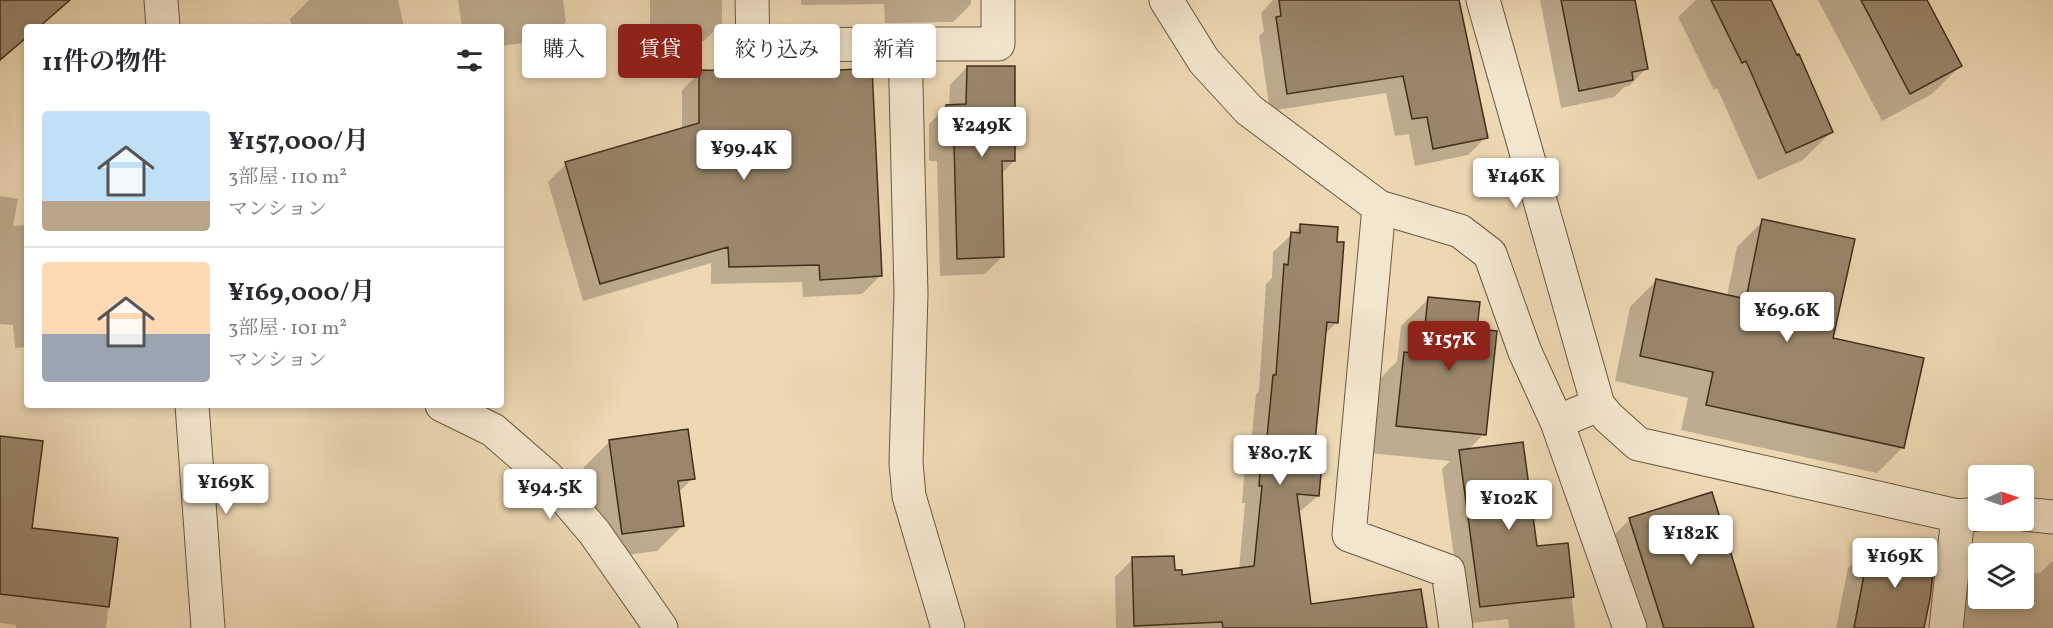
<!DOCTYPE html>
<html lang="ja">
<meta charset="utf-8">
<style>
:root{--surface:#fff;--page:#f7f7f7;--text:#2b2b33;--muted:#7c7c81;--line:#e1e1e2;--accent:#8f2418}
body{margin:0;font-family:Vollkorn,"Noto Serif JP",serif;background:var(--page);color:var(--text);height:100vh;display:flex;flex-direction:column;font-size:22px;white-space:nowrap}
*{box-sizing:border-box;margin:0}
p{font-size:20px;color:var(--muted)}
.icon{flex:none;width:33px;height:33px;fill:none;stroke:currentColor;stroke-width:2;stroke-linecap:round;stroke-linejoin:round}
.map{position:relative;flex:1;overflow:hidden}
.sheet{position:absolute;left:24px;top:24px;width:480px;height:384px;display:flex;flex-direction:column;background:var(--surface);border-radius:6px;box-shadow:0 3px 9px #0003}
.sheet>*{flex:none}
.hud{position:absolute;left:522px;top:24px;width:570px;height:54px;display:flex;gap:12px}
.needle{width:39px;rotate:88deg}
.tools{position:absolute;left:1968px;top:465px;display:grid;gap:12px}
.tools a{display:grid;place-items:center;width:66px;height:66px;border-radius:6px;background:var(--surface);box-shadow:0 3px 9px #0003;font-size:30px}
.price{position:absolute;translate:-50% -51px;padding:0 14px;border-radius:6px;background:#fff;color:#222;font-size:20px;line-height:39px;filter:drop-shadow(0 2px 3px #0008)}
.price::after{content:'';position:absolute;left:50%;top:36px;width:18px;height:14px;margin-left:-9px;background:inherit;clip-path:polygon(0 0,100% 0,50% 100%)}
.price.active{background:var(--accent);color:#fff}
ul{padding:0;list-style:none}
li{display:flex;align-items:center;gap:18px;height:150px;padding:0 18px}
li+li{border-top:2px solid var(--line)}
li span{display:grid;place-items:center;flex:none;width:168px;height:120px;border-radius:6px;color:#555}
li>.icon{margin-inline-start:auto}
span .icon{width:72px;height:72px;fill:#fffc;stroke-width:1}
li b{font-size:26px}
h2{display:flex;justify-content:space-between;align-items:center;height:72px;padding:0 18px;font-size:26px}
.tag{padding:0 21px;border-radius:6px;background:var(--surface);box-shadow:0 3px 9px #0003;font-size:21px;line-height:54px}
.tag.active{background:var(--accent);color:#fff}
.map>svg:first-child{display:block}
</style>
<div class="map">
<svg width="2053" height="628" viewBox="0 0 2053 628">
<rect width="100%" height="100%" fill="#edd8b3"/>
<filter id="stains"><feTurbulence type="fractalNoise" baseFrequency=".00333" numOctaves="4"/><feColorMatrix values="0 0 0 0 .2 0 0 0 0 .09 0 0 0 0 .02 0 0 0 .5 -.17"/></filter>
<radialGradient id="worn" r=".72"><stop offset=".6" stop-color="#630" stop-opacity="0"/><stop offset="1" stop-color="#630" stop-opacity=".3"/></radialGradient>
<path fill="#0003" d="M0 0H61L63 4 40 27H27V38L0 61Z
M309 0H398L404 27H292L290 19Z
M458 0H563L566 22 548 40 501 46V27H462Z
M650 0H722V23L704 41H650Z
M801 0H971V4L953 22 885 23 884 4 801 5Z
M1273 0H1457L1486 137 1468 155 1415 166 1409 134 1395 136 1386 93 1270 111 1259 36 1264 31 1261 13Z
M1540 0H1624L1647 68 1629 86 1624 87 1614 97 1561 108Z
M1696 0H1769L1831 132 1803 160 1758 180 1717 88 1714 90 1678 17Z
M1818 0H1925L1960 66 1932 94 1882 121Z
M967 67 1014 161 1001 174 1003 256 985 274 940 276 937 161H929V124L947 106H949L950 85Z
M700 72 738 78 880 276 862 294 803 297 802 282 711 284V263L583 301 548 182 566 164 682 130V90Z
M0 196 18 199 13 226 27 225V347L15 348 13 325 0 324Z
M1763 221 1831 339 1903 447 1877 473 1681 430 1688 398 1615 381 1630 307 1656 281 1727 296 1737 247Z
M1301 226 1337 322 1324 335 1312 452 1318 496 1298 513 1310 606 1425 628H1116L1115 577 1133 559 1174 572 1181 576 1239 569 1245 503H1242L1245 466 1249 462 1256 394 1259 391 1266 284 1272 278 1273 252Z
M1429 298 1475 330 1484 434 1468 450 1535 548 1566 545 1575 628H1509L1508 619 1463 624 1442 469 1450 461 1369 453 1377 382 1397 361 1401 326Z
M0 437 30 529 116 540 106 628H16V625L0 623Z
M610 441 693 478 678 493 683 525 657 551 597 559 584 467Z
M1630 519 1752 628H1627L1602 547Z
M1871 545 1922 628H1836L1848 568Z
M2051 562H2053V628H1966L1952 624 1955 590 1971 574H1978V598H2024V573H2040Z"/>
<path fill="#99866b" stroke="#3f2e1c" stroke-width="1.5" d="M0 0H70L39 27H27V37L0 60Z
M1279 0H1459L1488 138 1433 149 1427 117 1412 119 1403 76 1287 94 1276 17 1281 16Z
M1561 0H1635L1648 69 1632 72 1633 80 1579 91Z
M1711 0H1771L1797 55 1799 54 1833 132 1786 153 1746 61 1742 63Z
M1861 0H1927L1962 66 1910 94Z
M967 66H1015V161H1002L1004 257 957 259 954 143H946V105L966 104Z
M872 68 882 276 820 280 819 265 729 267 728 247 600 284 565 162 699 123V70L740 71V76Z
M1762 219 1855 239 1833 338 1924 358 1904 448 1706 405 1713 372 1640 356 1656 279 1746 299Z
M1300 224 1338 227 1337 242H1344L1338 323 1327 322 1314 451H1323L1319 496 1297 494 1311 604 1421 589 1427 628H1223L1222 622 1134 626 1132 557 1174 556 1175 570H1182V575L1254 566 1262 486H1259L1262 446 1266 447 1273 375H1276L1284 264 1288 265 1291 232 1300 233Z
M1428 297 1480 302 1477 329 1497 331 1486 435 1396 426 1404 352 1422 354Z
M688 429 695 479 678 481 684 526 622 534 609 440Z
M0 436 43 441 32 528 118 538 109 607 0 594Z
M1523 442 1537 546 1568 543 1574 597 1480 607 1459 450Z
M1712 492 1754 628H1664L1629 518Z
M1870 543 1935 557 1930 599 1924 628H1854Z"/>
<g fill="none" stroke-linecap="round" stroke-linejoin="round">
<g stroke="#6a5842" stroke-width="35">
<path id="minor" d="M161 0 163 27
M752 0 753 45 905 44
M1166 0 1204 61 1249 110 1379 207 1460 231 1490 254 1525 352 1557 422 1630 628
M1483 0 1598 405
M1379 207 1349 535 1448 571 1456 628
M192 405 208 628
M442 405 493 430 547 477 594 532 661 628
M1557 422 1598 405 1608 417 1638 444 1958 516 1978 514
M2024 514 2053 517
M948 628 909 496 906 463 911 294 905 44H998V0
M1946 628 1958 516"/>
</g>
<use href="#minor" stroke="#f3e6ce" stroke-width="33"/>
</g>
<rect width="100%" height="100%" filter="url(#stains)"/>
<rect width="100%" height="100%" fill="url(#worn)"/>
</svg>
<div class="tools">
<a><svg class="needle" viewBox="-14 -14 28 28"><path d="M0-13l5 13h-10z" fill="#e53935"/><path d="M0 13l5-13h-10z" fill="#7c7c81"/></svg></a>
<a><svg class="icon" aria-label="layers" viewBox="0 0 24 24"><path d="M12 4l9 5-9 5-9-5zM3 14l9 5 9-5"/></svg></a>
</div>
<b class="price" style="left:982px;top:158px">¥249K</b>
<b class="price" style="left:744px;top:181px">¥99.4K</b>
<b class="price" style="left:1516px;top:209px">¥146K</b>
<b class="price" style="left:1787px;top:343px">¥69.6K</b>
<b class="price active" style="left:1449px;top:372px">¥157K</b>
<b class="price" style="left:1280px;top:486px">¥80.7K</b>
<b class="price" style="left:226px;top:515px">¥169K</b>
<b class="price" style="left:550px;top:520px">¥94.5K</b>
<b class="price" style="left:1509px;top:531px">¥102K</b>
<b class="price" style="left:1691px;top:566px">¥182K</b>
<b class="price" style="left:1895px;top:589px">¥169K</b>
<div class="hud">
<a class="tag">購入</a>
<a class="tag active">賃貸</a>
<a class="tag">絞り込み</a>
<a class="tag">新着</a>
</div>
<section class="sheet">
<h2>11件の物件<svg class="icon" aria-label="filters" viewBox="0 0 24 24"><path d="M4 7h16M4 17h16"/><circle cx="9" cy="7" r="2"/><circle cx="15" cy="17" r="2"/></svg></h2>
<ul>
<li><span style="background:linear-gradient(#bfe0f5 75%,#b9a48a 0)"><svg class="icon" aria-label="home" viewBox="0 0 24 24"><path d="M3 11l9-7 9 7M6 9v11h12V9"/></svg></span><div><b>¥157,000/月</b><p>3部屋 · 110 m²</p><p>マンション</p></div></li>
<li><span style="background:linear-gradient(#ffd9b3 60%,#9aa5b1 0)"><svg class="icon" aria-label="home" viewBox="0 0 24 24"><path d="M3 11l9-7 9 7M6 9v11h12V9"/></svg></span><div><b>¥169,000/月</b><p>3部屋 · 101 m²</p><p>マンション</p></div></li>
</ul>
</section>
</div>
